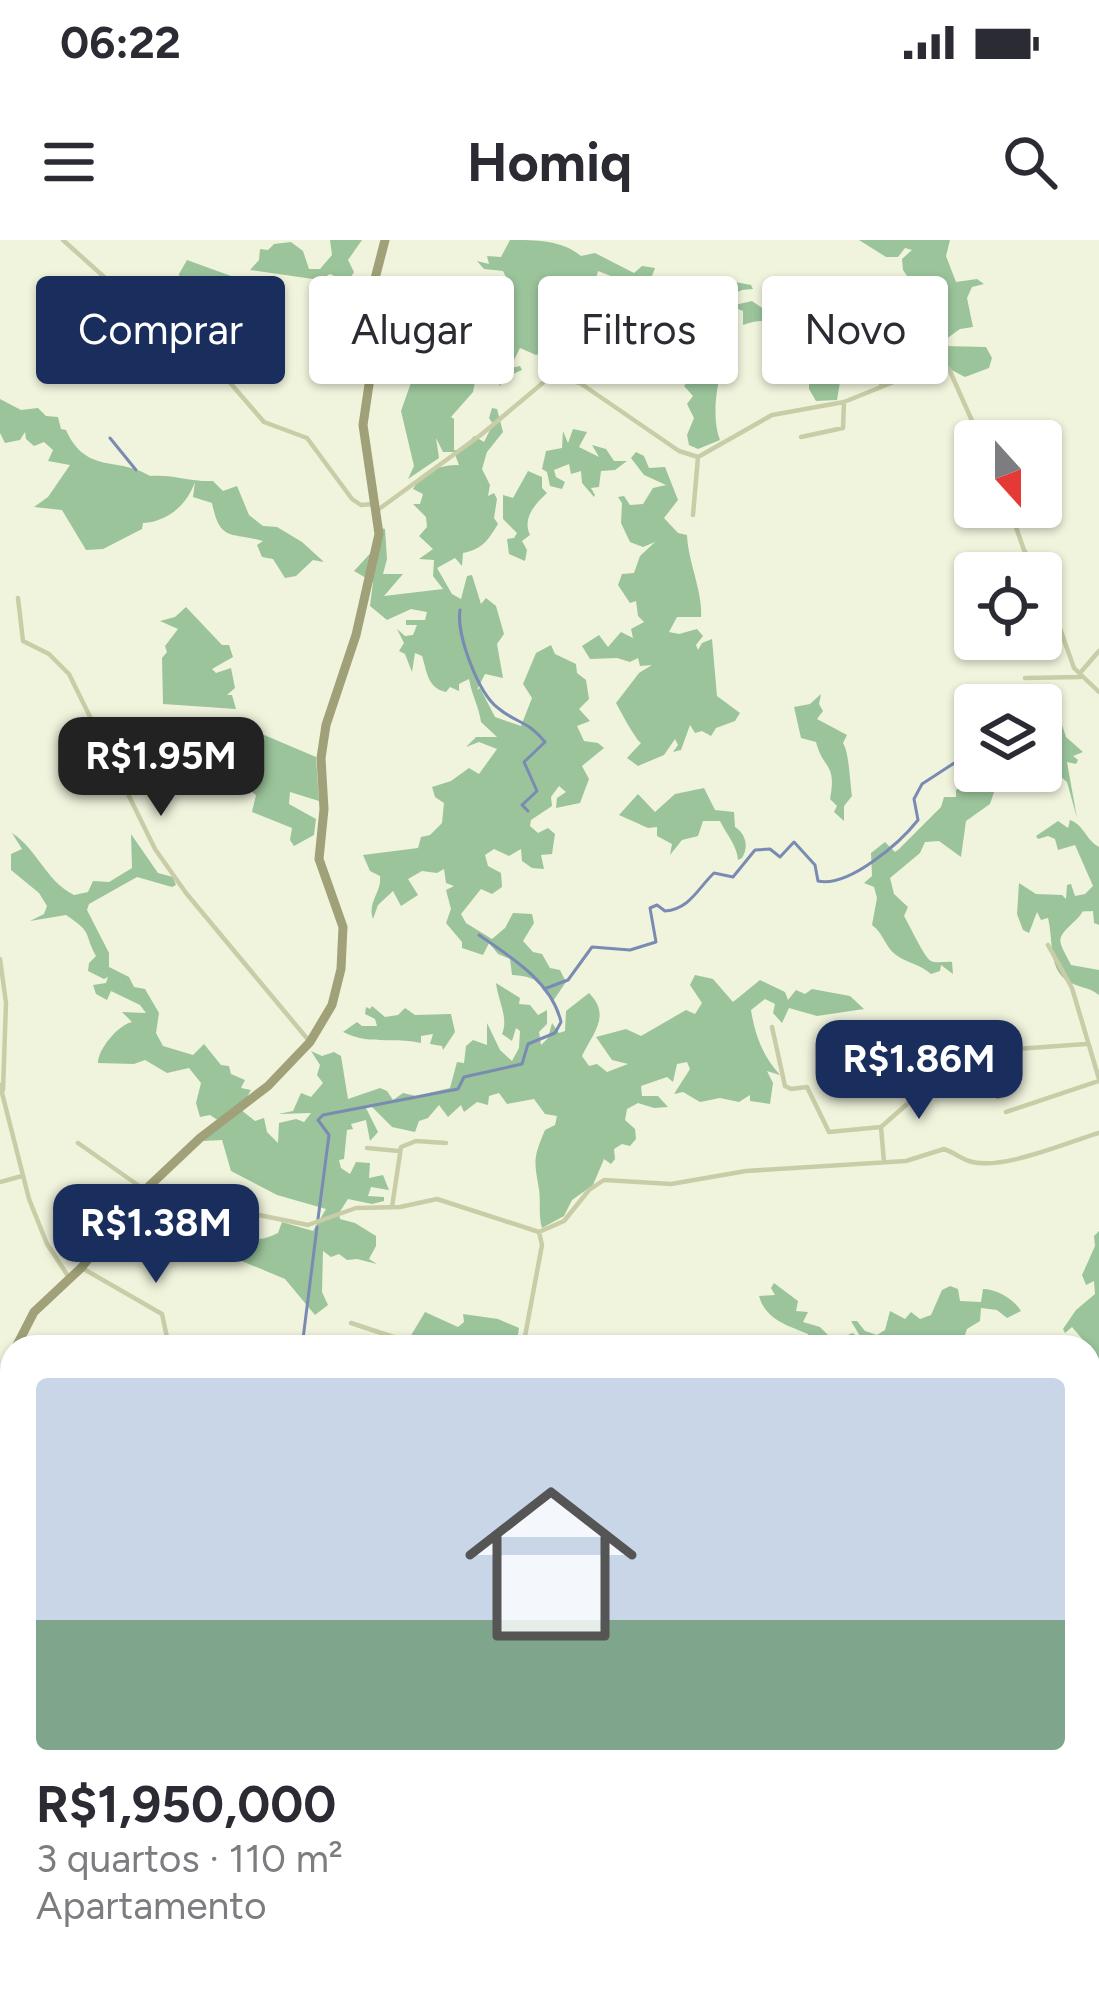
<!DOCTYPE html>
<html lang="pt">
<meta charset="utf-8">
<style>
:root{--surface:#fff;--page:#f2f2f3;--text:#2b2b33;--muted:#7c7c81;--line:#e1e1e2;--accent:#1a2e5d}
body{margin:0;font-family:Figtree,sans-serif;background:var(--page);color:var(--text);height:100vh;display:flex;flex-direction:column;font-size:45px;white-space:nowrap}
*{box-sizing:border-box;margin:0}
p{font-size:39px;color:var(--muted)}
.icon{flex:none;width:66px;height:66px;fill:none;stroke:currentColor;stroke-width:2;stroke-linecap:round;stroke-linejoin:round}
.map{position:relative;flex:1;overflow:hidden}
.sheet{position:absolute;left:0px;top:1095px;width:1101px;height:663px;display:flex;flex-direction:column;background:var(--surface);border-radius:36px 36px 0 0;box-shadow:0 3px 9px #0004}
.sheet>*{flex:none}
.hud{position:absolute;left:36px;top:36px;width:1029px;height:108px;display:flex;gap:24px}
.needle{width:78px;rotate:159deg}
.buttons{position:absolute;left:954px;top:180px;display:grid;gap:24px}
.buttons a{display:grid;place-items:center;width:108px;height:108px;border-radius:12px;background:var(--surface);box-shadow:0 3px 9px #0004;font-size:60px}
.price{position:absolute;translate:-50% -102px;padding:0 27px;border-radius:24px;background:var(--accent);color:#fff;font-size:39px;line-height:78px;filter:drop-shadow(0 3px 6px #0008)}
.price::after{content:'';position:absolute;left:50%;top:72px;width:36px;height:27px;margin-left:-18px;background:inherit;clip-path:polygon(0 0,100% 0,50% 100%)}
.price.on{background:#222;color:#fff}
ul{padding:0;list-style:none}
li{display:grid;align-content:center;gap:24px;height:636px;padding:0 36px}
li+li{border-top:3px solid var(--line)}
li span{display:grid;place-items:center;height:372px;border-radius:12px;color:#555}
li>.icon{margin-inline-start:auto}
span .icon{width:216px;height:216px;fill:#fffc;stroke-width:1}
li b{font-size:51px}
.chip{padding:0 42px;border-radius:12px;background:var(--surface);box-shadow:0 3px 9px #0004;font-size:42px;line-height:108px}
.chip.on{background:var(--accent);color:#fff}
.status{display:flex;justify-content:space-between;align-items:center;height:84px;padding:0 60px;background:var(--surface);direction:ltr}
.status svg{height:33px;fill:currentColor}
header{display:flex;justify-content:space-between;align-items:center;height:156px;padding:0 36px;background:var(--surface);font-size:54px;font-weight:700}
.map>svg:first-child{display:block}
</style>
<div class="status"><b>06:22</b><svg viewBox="0 0 49 12"><path d="M0 12V9h3v3zM5 12V6h3v6zM10 12V3h3v9zM15 12V0h3v12zM26 1h20v11H26zM47 4h2v5h-2z"/></svg></div>
<header><svg class="icon" aria-label="menu" viewBox="0 0 24 24"><path d="M4 6h16M4 12h16M4 18h16"/></svg>Homiq<svg class="icon" aria-label="search" viewBox="0 0 24 24"><circle cx="10" cy="10" r="6"/><path d="M15 15l6 6"/></svg></header>
<div class="map">
<svg width="1099" height="1756" viewBox="0 0 1099 1756">
<rect width="100%" height="100%" fill="#f0f4dc"/>
<path fill="#9bc49b" d="M330 0H362L348 20 354 32 348 42 330 34 320 40 250 30 259 20 260 9 268 10 274 4 291 2 303 11 309 29H320L332 15Z
M510 0C536 0 562 0 581 16L595 13 634 33 642 26 655 28 652 36 626 42 598 31 593 51 597 54 612 51 634 81 653 83 663 92 677 81 707 72 703 47 720 39 751 45 753 49 742 50 723 58 722 68 752 61 783 82 800 72 807 80 817 79 831 85 865 108 876 98H890L913 111 932 93V79L946 77 947 72 935 71V66L925 63 903 30 902 19 912 10 905 8 898 17H886L859 0H950L946 16 956 42 977 39 984 44 972 47 967 58 973 87 960 89 942 102 943 106 986 107 992 118 989 128 965 137C910 108 931 124 880 145 866 134 857 126 841 136L837 160 816 161 809 149V141L819 138 836 114 821 105 813 114 800 107V83L791 104 789 91C772 82 764 77 743 85V71L736 68 724 74 737 80 738 86C722 114 708 170 720 200L698 209 689 205 687 195 694 178 687 164 693 156 684 146C696 132 713 102 716 85L690 89 693 109 672 113 663 127 654 123 662 105 657 99 642 107 616 98 589 110 585 117H571L580 102V95L569 98 562 95 561 105 536 115 520 108 510 128 520 126 522 130 506 137 499 147 503 129 499 115 477 131 473 152 451 177 454 179V210H461L474 196 484 202 493 184 489 178 492 168 497 169 503 192 487 212 482 229 490 245 488 256 494 253 497 259 494 278 498 284C488 300 483 309 463 313L462 326 455 318 437 328 452 354 461 359 467 336 472 335 481 364 486 358 496 366 504 394 497 404 503 438 485 434 477 450 480 448 495 477 521 486 532 458 523 444 536 413 551 405 555 414 576 424 577 433 586 440 589 459 579 469 590 481 577 486 584 501 598 503 604 508 582 526 589 539 580 563 556 568 557 558 566 552 559 546 551 557 552 566 531 580 530 586 538 593 548 588 555 594 552 614 541 615 544 629 532 628 522 621 521 609 509 616 494 609 485 615 488 626 501 633 502 647 492 654 481 649 461 674 466 683 492 699 505 688 513 673 532 674 534 683 523 701 533 712 542 714 550 728 560 730 566 742 553 761C541 742 535 736 512 735L510 719 498 714 489 703 483 715 462 708V702L446 683 451 669 446 650 454 646 446 643 444 629 437 633 422 631 408 639 418 655 401 666 393 651 378 665 373 679C367 662 382 652 380 636L370 631 363 615 418 608 421 597 430 595 442 583 444 563 435 557 432 547 451 541 469 528 479 534 497 509 479 502 466 507 476 497H497L481 482C479 467 472 456 469 439L459 444V451L450 447 446 452C427 448 427 431 422 416L415 413 412 432 405 414 399 411 404 403 397 389 405 396 413 395 417 385H406V380H425L427 372 411 369 387 380 370 366 373 342 354 331 378 305 381 288 385 289 387 319 383 334H403L384 356 443 349 433 336 434 320 419 319 433 309 419 296 427 287 426 277 413 264H420L423 254 413 249C425 230 441 225 459 225L454 212H443L436 198 439 218 408 239 414 226 401 171 413 137 432 129 440 112 436 106 420 100 440 93 447 74 453 82 444 98 458 110 469 113 476 108 475 102 510 98 504 73 496 71 489 61 492 47 473 50 506 37 503 31 484 29 477 21 489 24 487 16 501 17Z
M187 20 231 36 234 87 220 81 211 88 214 73 211 68 204 67 198 77 188 72 179 34Z
M0 159 21 170 38 168 46 176 58 177 61 189 66 190C86 235 118 216 150 236 173 234 190 242 213 241L223 251 237 246 249 275 263 286 277 287 302 302 324 322 313 320 296 336 285 338 273 319 262 317 257 305 263 301C230 292 220 302 212 263L193 257 195 242C187 265 167 282 143 283L142 289 103 309 86 310 62 270 34 267 48 257 70 225 48 221 53 210 44 202 34 206 26 199 25 192 20 200 5 203 0 193Z
M573 189 587 192 579 207 599 217 592 205 606 209 614 221H627L615 230 601 231 599 247 591 248 595 255 594 257 582 243 581 231 571 234 569 224 554 230 556 237 565 242 562 249 550 246 547 232 542 229 546 211 562 208 563 191 568 203Z
M636 212 644 216 649 228 665 227 678 260 664 278 678 293 687 295C688 322 703 352 701 377H677L669 392 679 394 697 389 703 396 696 405 698 410 702 403 712 399 717 456 740 473 735 481 716 488 711 496 702 491 695 493 690 485 681 510 673 512 678 505 675 499 664 515 638 526 627 518 641 503C635 499 620 470 616 463L639 433 652 425 640 426 638 418 630 422 617 418 590 419 582 406 599 395 608 407 621 392 633 398 631 389 644 382 638 376 636 361 630 363 618 345 622 334 634 333 640 316 655 302 643 307 630 302 621 283 622 263 618 257 624 256 630 265 643 264 653 248 666 245 644 235 631 218Z
M528 231 542 237V248L547 253C535 264 522 278 530 295L522 301 527 310 525 321 509 314 507 299 514 298 517 293 503 279V255L513 258Z
M186 367 222 405H229L233 417 212 429 216 433 231 428 235 448 227 455H232L236 469 163 464 162 418 167 412 165 406 178 389 160 381 175 377Z
M821 454 819 464 823 471 817 479 847 495 843 503C849 512 850 542 852 556L844 566V581L834 572 837 566 830 559C837 522 823 530 816 502L801 498 794 467 810 464Z
M1058 473 1066 497 1083 512 1073 516 1078 520 1076 524 1067 522 1077 578 1067 542 1055 532 1059 518 1050 507 1041 515 1042 483Z
M257 492 316 517 319 561 290 552 289 564 316 579 314 595 294 606 290 600 292 588 252 572 256 555 231 538 239 519 238 503Z
M980 531H1002L993 537 998 540 990 564 966 581 961 617 939 601 925 602 920 613 890 638 894 654 908 667 904 676C909 684 925 719 931 721 937 724 945 721 952 722L953 734 941 725 940 731 931 734C920 724 907 723 896 715 885 707 884 694 872 685L877 658 874 647 864 643 872 636 871 613 885 602 895 612 899 609 941 567 944 557H956V550Z
M704 548 715 570 734 572 735 587C746 594 749 607 742 618L738 620C737 605 726 594 720 581H703L698 596 682 600 670 615 672 604 657 596V587L648 588 619 575 638 554 655 572 675 554Z
M1070 580C1084 585 1086 600 1099 607V685L1094 683 1093 671C1077 672 1087 669 1076 680 1054 700 1058 699 1071 725L1099 730V755C1089 747 1081 748 1071 743 1047 731 1054 701 1048 678L1041 680 1037 672 1029 693 1023 690 1017 674 1019 643 1036 654 1062 655 1066 659 1067 645 1071 644 1075 656 1085 654 1093 646 1075 605 1058 610 1055 599 1048 596 1038 599 1036 596 1058 581 1068 588Z
M12 593C38 610 45 640 74 655L88 652 93 641 109 642 132 628 131 594 158 633 173 637 176 645 172 647 137 637 89 664 87 670 109 713V727L129 737 134 747 145 749 159 773 156 793 163 806 193 815 204 804 221 825 229 826 231 834 245 840 241 848 251 850 240 869 255 881 264 878 267 892 278 903 279 883 296 879 304 882 311 873 278 874 293 871 301 853 311 857 323 843 317 835 320 825 311 811 322 816 334 812 341 816 348 859 380 848 387 851 393 860 403 853 416 856 450 848 457 822 464 823 466 806 473 800 487 805V783L500 810 512 821 519 808 520 791 516 788 512 801 502 794C509 778 498 761 496 743L520 758 519 764 530 765 538 775 547 770V784L539 792 541 805 548 798 552 783 559 793 565 791 566 771 589 753C612 776 592 794 582 816L589 826 597 824 607 832 628 824 612 820 596 797 626 789 641 796 686 770 695 774 702 763 690 745 695 735 713 739 733 762 760 740 785 752 788 760 796 750 805 754 812 749 850 756 864 769 817 776 789 768 782 783 773 773 775 764 765 759 751 770C755 796 763 816 780 835L767 831 773 843 770 864 750 861V855L739 862 720 858 700 862 683 852 674 854 690 829 687 822 677 824 673 842 667 837 641 846 642 856H658L668 867 654 868 638 863 627 869 625 880 635 889 636 899 630 906 622 904 614 909 615 919 611 924 604 919 593 945 572 960 564 976 542 988C538 974 541 962 539 949 534 921 533 918 545 890L555 885 557 876 545 874 534 859 507 864 499 853 489 856 488 865 477 862 464 872 461 865 448 877 439 865 428 878 419 881 415 892 392 887 370 865 365 866 378 892 370 901 366 880 351 884 353 889 347 890 344 919 339 920 341 928 350 934 356 922 370 923 369 938 383 935 389 950 371 947 368 956 384 957V961L372 964 348 959 339 973 340 979 355 983 376 996V1006L369 1019 377 1024 357 1019 347 1020 339 1014 331 1017 323 1011 322 1052 328 1065 315 1075 285 1039 237 1019 230 1003 246 996C259 1001 265 999 278 993L282 982 313 991 326 969 277 955 231 931 222 900 203 901 219 881 210 875 200 877 196 863 201 843 189 828 167 833 145 820 134 824 98 823C98 809 118 785 132 782L122 772 146 773 140 765 111 751 107 760 96 754 93 745 106 743 108 737 104 739 88 731 89 723 96 716C83 692 94 694 66 675L30 681 44 674 47 666 39 653 11 630V614L22 609Z
M372 766 385 777 398 775 405 768 415 775 451 774 455 792 443 810 442 806 430 804 433 794 421 796V803C392 796 371 806 343 792L357 782 362 786H377L375 779 365 774 366 767 370 769Z
M1099 991V1171L1094 1160 1093 1129 1089 1130V1107L1072 1087 1065 1093 1063 1089 1076 1070 1095 1054 1094 1041 1086 1045 1082 1035 1095 1006 1094 996Z
M774 1043 798 1061 796 1071 808 1072 803 1082 820 1087 833 1100 853 1093 856 1096 850 1101 859 1105 805 1107 808 1094C790 1086 766 1081 759 1056L775 1055 771 1048Z
M950 1046 958 1049 960 1061 981 1062 983 1049C997 1049 1015 1060 1021 1071L1007 1078 997 1070 981 1068 980 1081 967 1089 961 1107 950 1102 943 1107H860L863 1101 851 1081H857L865 1091 877 1095 885 1090 890 1071 905 1079 911 1072 920 1079 931 1075 942 1050Z
M425 1072 458 1087 464 1082 463 1074 498 1079 519 1088 516 1107H443L410 1097Z"/>
<g fill="none" stroke-linecap="round" stroke-linejoin="round">
<path stroke="#798bb3" stroke-width="3" d="M110 198 136 230
M460 370C456 394 478 453 498 468 517 484 526 479 545 502L524 522 537 551 522 565 528 571
M544 749 568 740 592 707 630 710 656 702 650 668 657 665 665 671C690 669 698 648 714 633L733 637 755 610 770 609 780 617 794 602 815 625 818 641C848 648 900 603 918 580L914 559 922 544 965 516 975 525
M318 979 329 895 318 880 323 875 458 849 464 837 522 824 528 804 555 793 561 782C552 742 511 717 479 695
M302 1107 317 987
M0 1177 12 1195
M373 1746 377 1756"/>
<path stroke="#c9cda7" stroke-width="4.5" d="M63 0 153 81 200 108 264 182 307 198 352 259 361 265 373 264
M801 197 843 188 844 162
M1009 267 1024 310 1040 333
M379 269 482 194 551 136 580 143 679 211 698 217 772 175 844 162 938 124 949 129 981 201
M693 275 698 217
M1041 335 1074 428 1099 452
M18 358 23 401 49 414 69 434 155 609 186 653 310 802
M1080 433 1099 411
M1025 438 1081 437
M1048 705 1072 748 1099 839
M0 719 6 763 3 850
M772 787 785 846 791 849 807 847 829 892 881 887 884 922
M0 845 29 959 47 1004 70 1039
M998 857 993 831 1011 825 1016 809 1086 804
M1006 872 1099 841
M881 887 914 858 917 848
M78 903 145 950
M367 908 399 911
M0 942 22 936
M155 945 259 975 308 985 356 968 400 967 437 959 539 992 564 981 589 950 604 940 671 944 746 931 906 921 944 909C953 912 960 918 969 921 1000 932 1068 902 1099 893
M392 967 401 907 416 901 446 903
M82 1028 162 1074 169 1107
M351 1083 424 1107
M523 1107 542 1005 539 992
M1089 1273 1099 1249
M1089 1351 1099 1354
M0 1489 12 1491
M1089 1506 1099 1508
M1089 1549H1099
M1089 1626 1099 1623
M0 1681 12 1672
M80 1746V1756
M682 1746 683 1756
M752 1752 764 1746
M989 1756 1002 1746"/>
<path stroke="#a0a178" stroke-width="9" d="M16 1107 34 1072 81 1028 145 950 200 898 268 846 310 802 332 765 341 729 343 687 319 619 324 569 321 518 326 485 356 395 379 294 363 185 371 131V54L385 0
M0 1151 12 1120"/>
<path stroke="#7c7b58" stroke-width="12" d="M1088 1756 1099 1712"/>
</g>
</svg>
<div class="buttons">
<a><svg class="needle" viewBox="-14 -14 28 28"><path d="M0-13l5 13h-10z" fill="#e53935"/><path d="M0 13l5-13h-10z" fill="#7c7c81"/></svg></a>
<a><svg class="icon" aria-label="locate" viewBox="0 0 24 24"><circle cx="12" cy="12" r="6"/><path d="M12 2v4M12 18v4M2 12h4M18 12h4"/></svg></a>
<a><svg class="icon" aria-label="layers" viewBox="0 0 24 24"><path d="M12 4l9 5-9 5-9-5zM3 14l9 5 9-5"/></svg></a>
</div>
<b class="price on" style="left:161px;top:579px">R$1.95M</b>
<b class="price" style="left:919px;top:882px">R$1.86M</b>
<b class="price" style="left:156px;top:1046px">R$1.38M</b>
<div class="hud">
<a class="chip on">Comprar</a>
<a class="chip">Alugar</a>
<a class="chip">Filtros</a>
<a class="chip">Novo</a>
</div>
<section class="sheet">
<ul>
<li><span style="background:linear-gradient(#c9d6e8 65%,#7fa58c 0)"><svg class="icon" aria-label="home" viewBox="0 0 24 24"><path d="M3 11l9-7 9 7M6 9v11h12V9"/></svg></span><div><b>R$1,950,000</b><p>3 quartos · 110 m²</p><p>Apartamento</p></div></li>
</ul>
</section>
</div>
